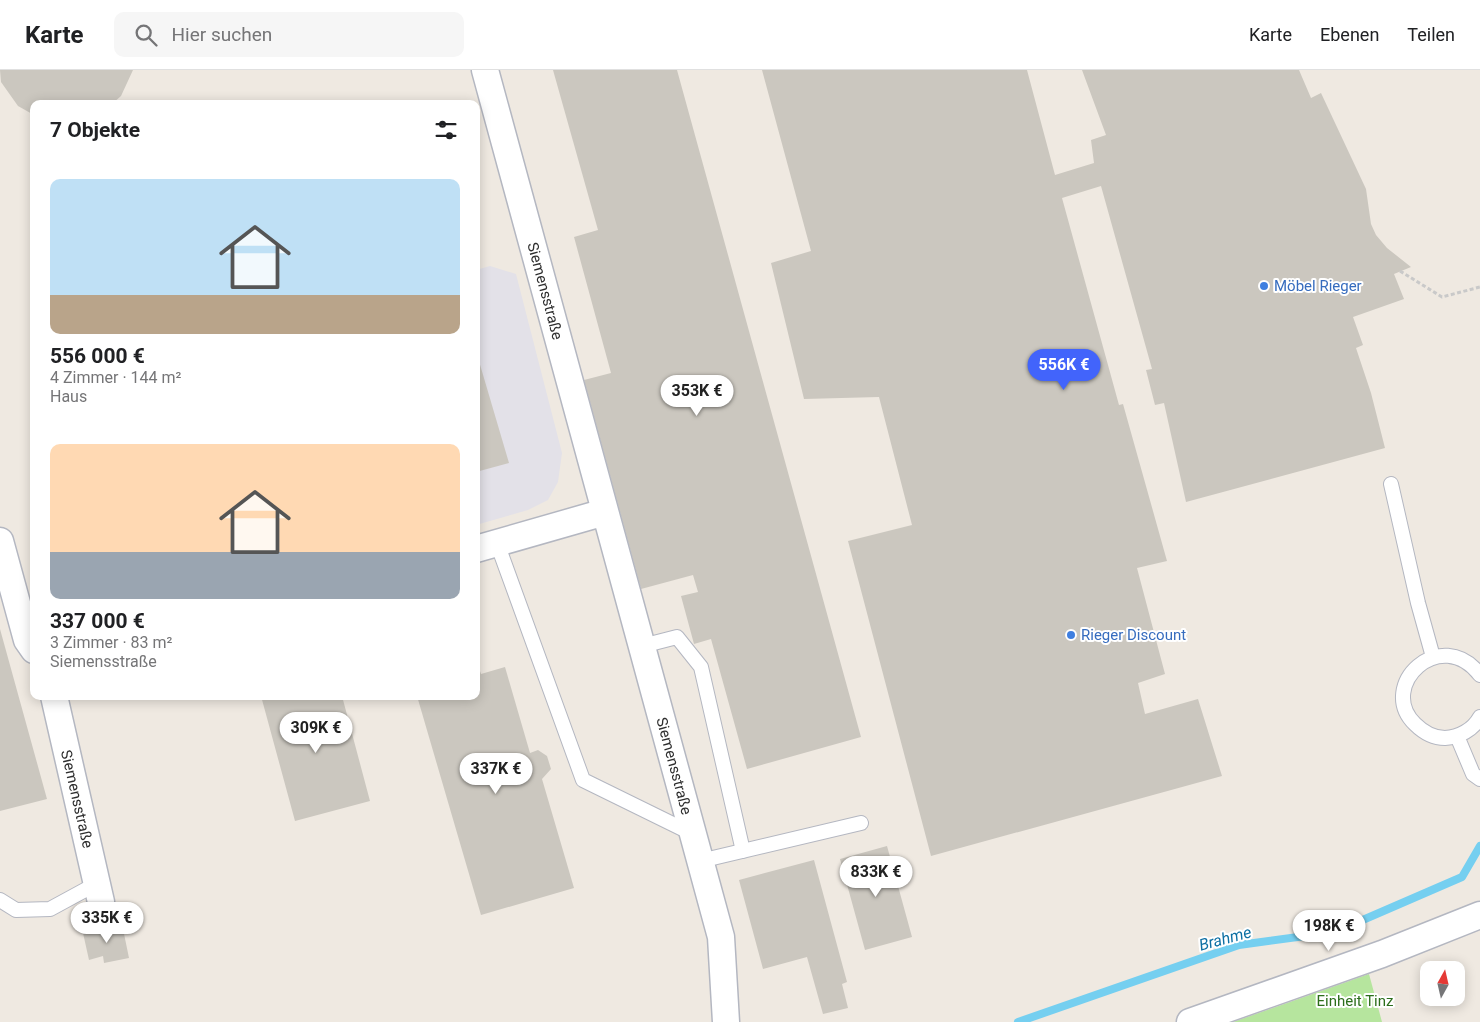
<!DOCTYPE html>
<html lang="de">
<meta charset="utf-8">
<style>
:root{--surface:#fff;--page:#f6f6f6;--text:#202124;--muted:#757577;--line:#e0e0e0;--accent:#4264fb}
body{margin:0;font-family:Roboto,sans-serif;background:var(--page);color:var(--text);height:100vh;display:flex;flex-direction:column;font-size:19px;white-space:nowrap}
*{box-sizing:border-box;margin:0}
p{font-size:16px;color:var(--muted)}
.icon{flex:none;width:28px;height:28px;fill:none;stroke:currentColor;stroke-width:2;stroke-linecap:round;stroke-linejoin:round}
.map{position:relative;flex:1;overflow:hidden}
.drawer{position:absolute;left:30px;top:30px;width:450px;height:600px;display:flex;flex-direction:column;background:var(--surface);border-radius:10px;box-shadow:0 2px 12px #0003}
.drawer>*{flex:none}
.needle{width:32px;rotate:8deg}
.tools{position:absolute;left:1420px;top:891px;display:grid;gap:10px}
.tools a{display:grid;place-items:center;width:45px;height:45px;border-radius:10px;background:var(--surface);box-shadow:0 2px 12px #0003;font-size:25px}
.price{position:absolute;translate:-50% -42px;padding:0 11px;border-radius:18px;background:#fff;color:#222;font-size:16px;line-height:32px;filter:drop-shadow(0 1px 2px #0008)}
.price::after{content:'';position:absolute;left:50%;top:30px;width:15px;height:11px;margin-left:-8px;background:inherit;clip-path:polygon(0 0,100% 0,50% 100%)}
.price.selected{background:var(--accent);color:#fff}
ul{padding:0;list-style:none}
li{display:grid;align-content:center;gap:10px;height:265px;padding:0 20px}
li span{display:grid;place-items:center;height:155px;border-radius:10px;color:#555}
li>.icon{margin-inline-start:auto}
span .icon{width:90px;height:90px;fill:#fffc;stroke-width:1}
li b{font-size:21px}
h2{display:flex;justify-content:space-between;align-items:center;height:60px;padding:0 20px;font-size:21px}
header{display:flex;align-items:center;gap:30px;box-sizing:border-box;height:70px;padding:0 25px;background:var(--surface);border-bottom:1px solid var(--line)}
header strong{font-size:24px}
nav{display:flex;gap:28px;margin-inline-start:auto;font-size:18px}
.search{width:350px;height:45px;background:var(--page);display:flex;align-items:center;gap:12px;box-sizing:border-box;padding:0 18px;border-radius:10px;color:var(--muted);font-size:19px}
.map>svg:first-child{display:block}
</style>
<header>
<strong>Karte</strong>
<div class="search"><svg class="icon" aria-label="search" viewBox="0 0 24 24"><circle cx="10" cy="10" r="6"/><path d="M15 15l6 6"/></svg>Hier suchen</div>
<nav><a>Karte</a><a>Ebenen</a><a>Teilen</a></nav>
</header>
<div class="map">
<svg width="1480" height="952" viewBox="0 0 1480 952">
<rect width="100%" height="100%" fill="#efe9e1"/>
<path fill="#e3e1e8" d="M490 196 516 204 562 383 558 412 548 430 528 440 476 455V200Z"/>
<path fill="#b6e59e" d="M1369 904 1382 952H1233Z"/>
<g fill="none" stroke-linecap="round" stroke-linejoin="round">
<path stroke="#75cff0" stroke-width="8" d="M1018 952 1239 875 1335 862 1462 807 1480 776"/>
</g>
<path fill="#cbc7bf" d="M0 0H133L121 26 112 34H34V45L18 36 1 12Z
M553 0H677L861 667 747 699 711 569 694 574 681 526 698 522 693 505 641 519 584 310 611 303 574 167 598 160Z
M762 0H1027L1055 105 1094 93 1091 70 1106 65 1082 0H1299L1311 28 1321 23 1366 119 1371 154 1376 165 1387 178 1411 197 1394 204 1404 229 1353 247 1363 275 1356 278 1371 323 1385 378 1186 432 1164 333 1155 335 1146 300 1152 299 1101 116 1062 128 1119 335 1123 334 1167 491 1137 498 1165 604 1138 613 1145 644 1198 629 1222 706 931 786 848 471 912 455 879 327 804 329 771 193 811 181Z
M476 281 509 393 476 402Z
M0 559 47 729 0 741Z
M477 592 481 604 505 597 530 683 538 680 547 686 551 699 542 709 574 818 481 845 417 626H476Z
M261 626H342L370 731 295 751Z
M887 776 912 867 865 880 840 789Z
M814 790 847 912 842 914 848 938 823 944 807 887 763 899 739 810Z
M122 854 129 888 104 893 103 886 89 890 83 863Z"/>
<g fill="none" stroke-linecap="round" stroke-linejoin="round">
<g stroke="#b4b7c1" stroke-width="16">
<path id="service" d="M1391 414 1418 533 1433 587
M497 473 583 710 693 764
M642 576 677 567 701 597 743 781
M1480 605C1441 554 1376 616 1415 654 1423 662 1434 668 1445 668 1459 667 1473 660 1480 647
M1457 666 1473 704 1480 709
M700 791 861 753
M0 830 16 840 50 839 96 814"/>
</g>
<g stroke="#b4b7c1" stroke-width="29">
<path id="minor" d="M485 0 721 867 726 952
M0 471 27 570 34 580
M476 479 605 442
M54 626 101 832
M1190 952 1382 884 1480 845"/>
</g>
<path stroke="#c9c9c9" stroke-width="3" stroke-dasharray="4 2.5" stroke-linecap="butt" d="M1400 201 1442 227 1480 217"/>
<use href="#service" stroke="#fff" stroke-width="14"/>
<use href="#minor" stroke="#fff" stroke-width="26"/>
</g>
<g fill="#3f7fe0" stroke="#fff" stroke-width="2">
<circle cx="1264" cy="216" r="5"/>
<circle cx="1071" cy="565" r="5"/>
</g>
<g text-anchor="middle" stroke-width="4" stroke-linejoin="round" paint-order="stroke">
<g font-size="15" fill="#366cbe" stroke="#fff" text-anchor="start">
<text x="1274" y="221">Möbel Rieger</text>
<text x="1081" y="570">Rieger Discount</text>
</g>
<g font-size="15" fill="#2e2e2e" stroke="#fff">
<text transform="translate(545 221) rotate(75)" y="5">Siemensstraße</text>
<text transform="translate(674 696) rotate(75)" y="5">Siemensstraße</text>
<text transform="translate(77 729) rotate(77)" y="5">Siemensstraße</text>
</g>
<g font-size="15" fill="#2c6e1b" stroke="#fff">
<text x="1355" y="936">Einheit Tinz</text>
</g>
<g font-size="16" font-style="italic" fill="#0d6fa3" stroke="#fff">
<text transform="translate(1225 868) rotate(-15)" y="6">Brahme</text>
</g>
</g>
</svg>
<div class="tools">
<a><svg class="needle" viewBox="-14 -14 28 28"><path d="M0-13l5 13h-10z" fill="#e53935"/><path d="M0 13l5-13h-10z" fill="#757577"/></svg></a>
</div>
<b class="price selected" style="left:1064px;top:321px">556K €</b>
<b class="price" style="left:697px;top:347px">353K €</b>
<b class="price" style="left:316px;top:684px">309K €</b>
<b class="price" style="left:496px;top:725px">337K €</b>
<b class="price" style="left:876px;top:828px">833K €</b>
<b class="price" style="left:107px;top:874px">335K €</b>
<b class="price" style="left:1329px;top:882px">198K €</b>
<section class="drawer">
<h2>7 Objekte<svg class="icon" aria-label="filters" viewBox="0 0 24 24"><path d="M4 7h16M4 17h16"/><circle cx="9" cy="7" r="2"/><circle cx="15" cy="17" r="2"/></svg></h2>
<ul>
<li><span style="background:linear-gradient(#bfe0f5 75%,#b9a48a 0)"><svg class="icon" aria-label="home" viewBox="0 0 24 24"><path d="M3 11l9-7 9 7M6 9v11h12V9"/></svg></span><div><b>556 000 €</b><p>4 Zimmer · 144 m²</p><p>Haus</p></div></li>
<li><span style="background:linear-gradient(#ffd9b3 70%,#9aa5b1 0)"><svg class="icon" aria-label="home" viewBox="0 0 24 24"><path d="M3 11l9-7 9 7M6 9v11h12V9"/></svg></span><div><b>337 000 €</b><p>3 Zimmer · 83 m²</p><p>Siemensstraße</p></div></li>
</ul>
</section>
</div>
